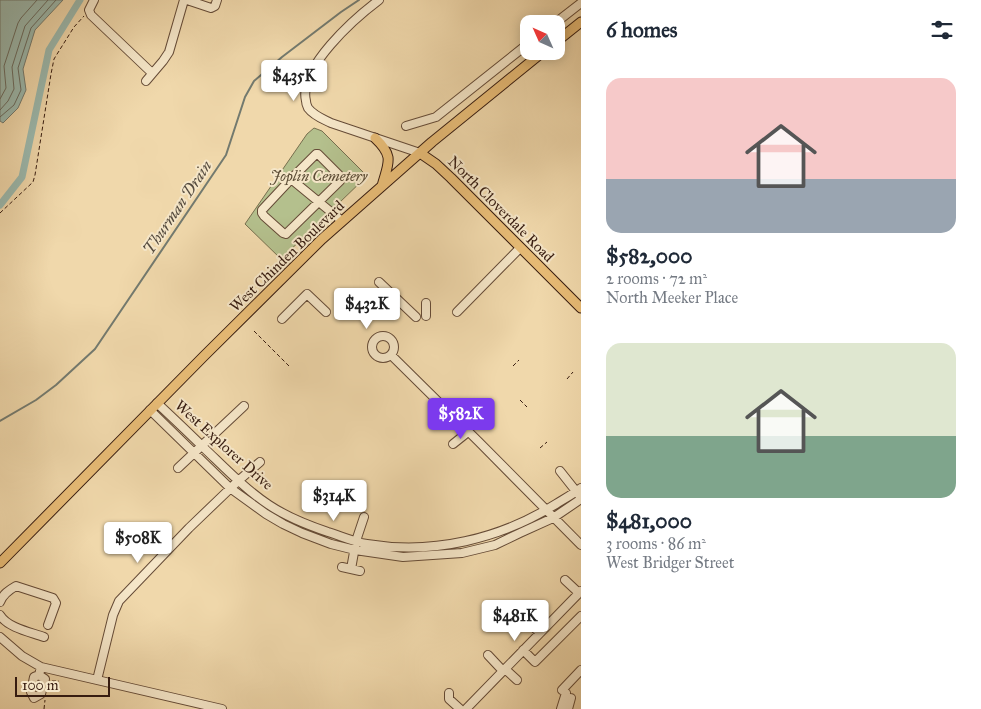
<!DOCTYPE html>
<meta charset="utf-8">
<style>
:root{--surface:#fff;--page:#f2f2f3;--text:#1f2937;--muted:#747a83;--accent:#7c3aed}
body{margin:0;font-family:"IM FELL Great Primer",serif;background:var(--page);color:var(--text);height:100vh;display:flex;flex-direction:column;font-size:19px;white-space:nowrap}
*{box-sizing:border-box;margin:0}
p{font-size:16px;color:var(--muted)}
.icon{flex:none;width:28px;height:28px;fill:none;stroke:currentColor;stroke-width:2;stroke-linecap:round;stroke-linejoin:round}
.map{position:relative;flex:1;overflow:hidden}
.sheet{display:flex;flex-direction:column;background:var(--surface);width:400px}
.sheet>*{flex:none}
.needle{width:32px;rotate:315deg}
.controls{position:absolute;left:520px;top:15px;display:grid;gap:10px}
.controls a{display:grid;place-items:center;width:45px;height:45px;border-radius:10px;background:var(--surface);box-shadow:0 2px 12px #0003;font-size:25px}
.scale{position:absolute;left:15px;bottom:12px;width:95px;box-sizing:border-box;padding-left:5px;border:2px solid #371c10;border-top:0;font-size:14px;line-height:18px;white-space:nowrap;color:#371c10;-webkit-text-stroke:4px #f5e6c8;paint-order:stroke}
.price{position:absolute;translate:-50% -42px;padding:0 11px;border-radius:5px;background:#fff;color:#222;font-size:16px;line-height:32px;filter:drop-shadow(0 1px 2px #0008)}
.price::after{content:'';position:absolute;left:50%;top:30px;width:15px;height:11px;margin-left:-8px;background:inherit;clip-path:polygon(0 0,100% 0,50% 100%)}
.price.selected{background:var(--accent);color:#fff}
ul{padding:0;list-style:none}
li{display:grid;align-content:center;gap:10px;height:265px;padding:0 25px}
li span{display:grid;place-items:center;height:155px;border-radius:15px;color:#555}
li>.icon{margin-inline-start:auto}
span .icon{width:90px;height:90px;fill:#fffc;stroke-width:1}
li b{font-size:21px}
h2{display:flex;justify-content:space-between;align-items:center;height:60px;padding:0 25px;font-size:21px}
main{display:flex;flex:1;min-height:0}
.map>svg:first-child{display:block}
</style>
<main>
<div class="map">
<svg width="581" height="709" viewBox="0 0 581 709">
<rect width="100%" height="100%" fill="#f0d8ab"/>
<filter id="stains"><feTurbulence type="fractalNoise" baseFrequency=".004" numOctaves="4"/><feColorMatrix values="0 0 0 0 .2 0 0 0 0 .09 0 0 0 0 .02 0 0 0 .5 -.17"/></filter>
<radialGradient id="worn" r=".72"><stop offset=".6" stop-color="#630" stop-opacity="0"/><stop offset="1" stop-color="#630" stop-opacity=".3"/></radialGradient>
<path fill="#b4c08d" stroke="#766e4e" d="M314 128 322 131 367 176 281 259 245 224 307 134Z"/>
<path fill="#9bb9ae" stroke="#737a6f" d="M0 0H63L35 30 23 69 26 90 18 108 3 123 0 121Z"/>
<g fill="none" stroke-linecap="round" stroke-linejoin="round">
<path stroke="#696a5f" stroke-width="1" d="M0 99 6 88 4 66 18 23 21 18 37 0
M0 110 8 101 14 89 12 67 25 26 48 0
M0 117 14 105 21 90 18 68 31 28 56 0"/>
<path stroke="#737a6f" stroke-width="2" d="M0 421 36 400 56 385 95 349 226 155 245 97 254 81 282 57 341 12 359 0"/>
<path stroke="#9bb9ae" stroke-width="7" d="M0 205 22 177 49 50 80 0"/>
<g stroke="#654b37" stroke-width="10">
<path id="minor" d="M94 0 89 10 91 15 152 73
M187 0 211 8 215 6 217 0
M379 0C355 18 298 68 306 101 306 104 307 106 308 108 314 116 323 119 331 123L420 153
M554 24 581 3
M146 81 163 61 169 52 184 0
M406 126 436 117 529 43
M291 179 316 154H318L341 177 340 181 289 231 286 234 283 233 264 216 262 213V210L291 179C308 193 325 207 342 221
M379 282 416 317
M457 312 520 248
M426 316V303
M282 319 307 294 326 312
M372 347a11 11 0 1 1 22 0a11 11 0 1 1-22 0Z
M391 355 479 442 581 545
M157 403C173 418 189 433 204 448 225 468 245 489 269 505 287 517 307 525 328 532 341 536 354 542 367 544 433 555 500 539 556 504 564 499 573 494 581 488
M150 410 230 488 266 514 283 524 302 533 331 544 355 550 403 557 462 553 495 545 520 533 553 518 581 499
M453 444 468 432
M178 468 244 406
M560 471 579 495
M342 567 360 571
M351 569 356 541 364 517
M565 580 579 593
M0 602C3 594 9 590 16 586L53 598 56 603 48 625
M0 615C8 628 30 632 44 637
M525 619 540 633
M0 637 22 656 41 667 222 709
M523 650 535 662 581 616
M488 655 503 671
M505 669 517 680
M39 675 45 679 41 694 34 698 31 692 34 677 39 675 41 667
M97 680 113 615 119 601 189 528 238 481 260 462
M562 690 581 670
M449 693V699L460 709
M466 709 581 591
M561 709 566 693
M568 709 571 698"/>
</g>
<g stroke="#371c10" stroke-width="11">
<path id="major" d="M556 42 581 22
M375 138C395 157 388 163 382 186
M420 153 436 164 451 178 581 308
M0 563 204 356 322 239 432 142 544 51"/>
</g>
<path stroke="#371c10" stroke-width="1" stroke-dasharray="4 2.5" stroke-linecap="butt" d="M0 213 33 182 35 175 51 74 54 59 74 27 84 16
M254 331 289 366
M513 366 519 360
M567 379 573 372
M520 400 527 407
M540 448 547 442
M52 681H59
M44 709 45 700"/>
<use href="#minor" stroke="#f5e6c8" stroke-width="8"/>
<use href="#major" stroke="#e8bc76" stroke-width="9"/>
</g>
<g text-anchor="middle" stroke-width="4" stroke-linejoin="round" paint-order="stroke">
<g font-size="15" font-style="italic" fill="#5c4d36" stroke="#f5e6c8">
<text x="319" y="181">Joplin Cemetery</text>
</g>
<g font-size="15" fill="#371c10" stroke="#f5e6c8">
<text transform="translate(501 209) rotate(45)" y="5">North Cloverdale Road</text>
<text transform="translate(287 256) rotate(-44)" y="5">West Chinden Boulevard</text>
<text transform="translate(224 445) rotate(42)" y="5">West Explorer Drive</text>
</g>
<g font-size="16" font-style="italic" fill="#554b3f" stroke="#f5e6c8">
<text transform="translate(177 207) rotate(-56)" y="6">Thurman Drain</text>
</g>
</g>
<rect width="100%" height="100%" filter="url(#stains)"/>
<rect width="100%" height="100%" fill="url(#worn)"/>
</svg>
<div class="controls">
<a><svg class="needle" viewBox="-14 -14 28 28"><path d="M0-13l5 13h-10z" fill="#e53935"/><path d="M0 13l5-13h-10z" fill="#747a83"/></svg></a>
</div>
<div class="scale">100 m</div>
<b class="price" style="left:294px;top:102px">$435K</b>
<b class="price" style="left:367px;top:330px">$432K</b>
<b class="price selected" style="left:461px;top:440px">$582K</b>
<b class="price" style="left:334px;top:522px">$314K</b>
<b class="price" style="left:138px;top:564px">$508K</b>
<b class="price" style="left:515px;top:642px">$481K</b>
</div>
<section class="sheet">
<h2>6 homes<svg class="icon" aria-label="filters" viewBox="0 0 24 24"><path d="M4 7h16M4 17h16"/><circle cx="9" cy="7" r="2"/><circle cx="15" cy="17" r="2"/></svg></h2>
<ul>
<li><span style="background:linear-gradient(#f6c9c9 65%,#9aa5b1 0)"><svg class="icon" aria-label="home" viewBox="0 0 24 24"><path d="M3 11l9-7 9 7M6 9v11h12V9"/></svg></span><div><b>$582,000</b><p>2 rooms · 72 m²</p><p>North Meeker Place</p></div></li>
<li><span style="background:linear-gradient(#dfe7d0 60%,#7fa58c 0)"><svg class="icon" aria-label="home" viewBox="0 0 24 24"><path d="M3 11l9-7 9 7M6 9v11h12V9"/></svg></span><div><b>$481,000</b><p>3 rooms · 86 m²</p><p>West Bridger Street</p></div></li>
</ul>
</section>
</main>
